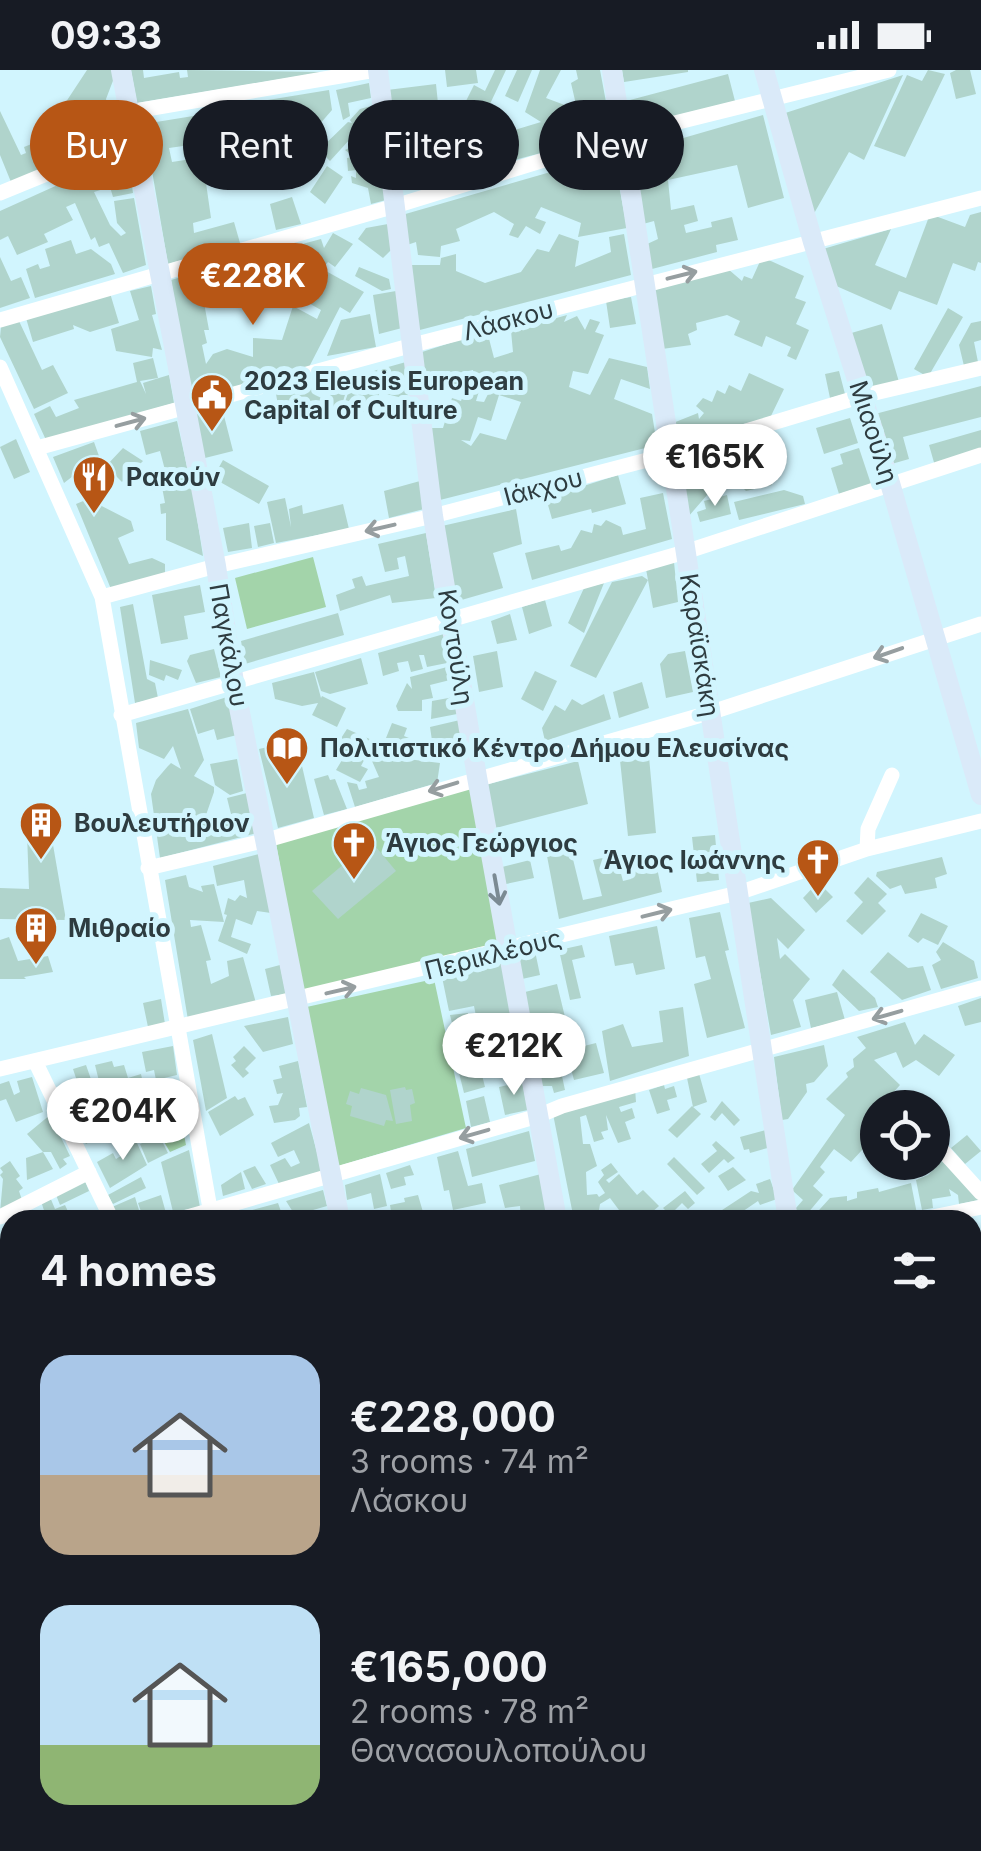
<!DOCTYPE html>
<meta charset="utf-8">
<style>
:root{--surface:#171b24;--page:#20242c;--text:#f1f3f6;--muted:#9ea1a6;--accent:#b75615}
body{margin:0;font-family:Inter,sans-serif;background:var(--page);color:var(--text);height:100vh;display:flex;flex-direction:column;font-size:38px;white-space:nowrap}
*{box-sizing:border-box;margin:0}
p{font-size:32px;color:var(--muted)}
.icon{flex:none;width:55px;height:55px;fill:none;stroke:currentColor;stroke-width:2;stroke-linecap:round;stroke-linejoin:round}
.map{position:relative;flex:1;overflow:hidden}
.side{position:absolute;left:0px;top:1140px;width:982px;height:642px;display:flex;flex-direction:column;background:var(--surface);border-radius:30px 30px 0 0;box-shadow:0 2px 8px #0004}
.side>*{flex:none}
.top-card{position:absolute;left:30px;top:30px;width:922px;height:90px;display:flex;gap:20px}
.fabs{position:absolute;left:860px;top:1020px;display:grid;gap:20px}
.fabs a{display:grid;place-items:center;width:90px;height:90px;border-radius:50%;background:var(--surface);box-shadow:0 2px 8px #0004;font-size:50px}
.price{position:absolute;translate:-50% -85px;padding:0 22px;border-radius:35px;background:#fff;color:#222;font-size:32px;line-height:65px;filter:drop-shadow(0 2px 5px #0008)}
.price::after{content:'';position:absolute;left:50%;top:60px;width:30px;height:22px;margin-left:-15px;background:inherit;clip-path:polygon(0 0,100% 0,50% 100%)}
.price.selected{background:var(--accent);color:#fff}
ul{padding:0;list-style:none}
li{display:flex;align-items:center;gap:30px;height:250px;padding:0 40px}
li span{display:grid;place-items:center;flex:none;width:280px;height:200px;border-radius:30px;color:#555}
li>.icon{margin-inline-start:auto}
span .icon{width:120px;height:120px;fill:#fffc;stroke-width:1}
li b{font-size:42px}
h2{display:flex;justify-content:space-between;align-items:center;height:120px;padding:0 40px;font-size:42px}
.chip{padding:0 35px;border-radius:45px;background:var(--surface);box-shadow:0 2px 8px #0004;font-size:35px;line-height:90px}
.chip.selected{background:var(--accent);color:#fff}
.status{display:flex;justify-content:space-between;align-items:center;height:70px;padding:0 50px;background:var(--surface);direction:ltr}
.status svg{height:28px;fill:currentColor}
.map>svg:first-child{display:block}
</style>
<div class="status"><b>09:33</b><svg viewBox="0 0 49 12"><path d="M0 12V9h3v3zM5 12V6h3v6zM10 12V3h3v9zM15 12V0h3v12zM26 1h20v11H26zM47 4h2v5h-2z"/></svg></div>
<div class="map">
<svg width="981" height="1781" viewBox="0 0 981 1781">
<rect width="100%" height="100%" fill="#d1f5fe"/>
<path fill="#a3d4aa" d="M313 487 326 537 247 559 235 508Z
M472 717 501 877 302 922 276 773Z
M434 909 466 1058 335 1097 302 938Z
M173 1009 186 1075 170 1082 160 1065 140 1072 125 1033 153 1014Z"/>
<path fill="#878ac1" d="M981 1651V1781H0V1701L10 1703V1772H375L386 1777V1772H972L973 1654Z"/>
<path fill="#b0d4cc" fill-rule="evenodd" d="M87 0H112L114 8 106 29 108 37H113L114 51 121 49 125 64 79 84 64 56 84 47 60 41Z
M131 0H143L144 8 179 2 180 8 188 7 187 0 324 2 137 33Z
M445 0H476L478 13 447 17Z
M495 0H506L481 53 496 60 491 71 478 65 467 103 434 110 430 103 443 77 422 66 411 88 413 107 397 109 387 20 436 14 440 53 468 60 478 39 465 33 474 15 485 21Z
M517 0H532L518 32 505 26Z
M540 0H561L546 28 570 37 563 57 580 52 571 13 578 9 576 0H600L612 64 492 96 488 75 500 71 501 64 541 52 525 42Z
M622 0H688V2L624 12Z
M928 0 945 4 905 87 874 76 907 5 922 11Z
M956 0H970L976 24 956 29 950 3Z
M728 4 735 31 636 56 630 30Z
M903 5 864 90 849 82 812 147 776 46Z
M369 13 371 28 348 33 350 46 343 50 336 20Z
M329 20 332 40 312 63 304 64 303 59 283 62V58L248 62 244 34Z
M371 36 374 55 362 56 330 91 319 80 348 52 352 53 350 50 360 39Z
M0 41 21 85 26 83 24 77 34 73 44 97 11 112 0 85Z
M224 41 228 44 211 66 196 69 199 84 184 87 183 76 169 78 172 92 198 88 206 113 211 148 193 153 194 163 234 152 240 173 168 194 144 54Z
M763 45 784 128 748 138 737 95 668 110 671 140 694 135 698 151 684 155 686 163 712 157 711 152 732 147 738 170 716 175 717 182 652 199 645 175 658 169 654 151 643 154 630 87 660 80 659 75Z
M373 57 376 69 360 78 361 86 381 83 386 130 371 134 368 118 352 113 351 106 356 108V100L348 101 347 88 354 87 345 80 353 76 351 71Z
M613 84 627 158 578 167 581 153 541 137 535 148 546 152 540 164 526 156 518 168 509 165 514 154 494 142 456 159 460 171 441 176 440 187 418 185 416 172 407 175 402 145Z
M122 86 128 88 133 123 113 127 110 117 94 122 110 155 121 166 126 163 117 153 114 131 134 128 146 195 123 203 109 173 99 177 95 167 91 170 75 133 66 137 73 150 44 164 48 172 17 185 8 166 0 170V141Z
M327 96 343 107 325 134 310 122Z
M292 127 301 154 276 160 270 134Z
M981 142V193L978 192 975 201 953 193 937 235 899 221 891 240 834 215 823 179 891 159 875 195 906 208 930 144 965 157 970 145Z
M388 154 392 179 383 188 358 169 366 158Z
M333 163 353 174 335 197 328 192 317 205 310 200 317 189 310 186 304 188 307 196 286 202 280 180 321 169 324 178Z
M559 164 579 171 575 197 611 182 609 167 624 164 631 205 416 261 410 195H440L441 188 456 184V201L485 213 521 202 537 179 549 182Z
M71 170 76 184 91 179 111 194 115 204 35 228 26 199 38 194 40 199 50 196 45 179Z
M0 187 11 211 21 207 30 228 0 238Z
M762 187 804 206 795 228 806 232 796 254 809 260 796 290 787 286 791 277 766 266 762 277 734 265 740 251 727 245 696 253 697 260 688 264 691 275 662 279 651 221 728 199 742 211 744 206 752 209Z
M244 189 247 201 267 195 268 205 257 208 260 214 250 217 248 221 252 223 243 238 228 229 231 216 202 222 209 260H204L207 273 202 275 206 294 213 284 227 279 253 287V268L282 270 293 236 317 249 321 240 305 231 324 200 364 222 350 243 340 237 309 297 192 328 171 210Z
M359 197 389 209 391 219 382 221 355 206Z
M151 216 156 244 152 245 162 280 153 278 152 287 116 281 111 259 139 250 130 221Z
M396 221 402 258 379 264 373 225Z
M110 223 119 253 90 262 73 255 74 259 33 272 26 248Z
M631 227 636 254 610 258 606 231Z
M948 238 963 247 928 307 914 299Z
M370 244 376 277 327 286 341 250Z
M567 245 564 252 577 246 585 260 590 249 600 252 595 262 604 265 588 304 573 301 569 317 590 325 609 288 647 297 650 319 621 309 614 329 652 344 657 375 436 431 429 358H443L452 328 461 331 464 323 469 324 471 318 479 321 476 331 484 332 489 322 476 318 473 300 460 303 456 322 423 315 419 283 487 261 494 288 513 282 511 261ZM499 325 521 332 506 370 480 363 471 376 461 370 470 371 478 347 491 351Z
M19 251 42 300 53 295 68 323 34 339 0 267 1 257Z
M981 251V270L974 272 978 292 964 296 959 275 971 253Z
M882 254 899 312 864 322 848 264Z
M153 288 158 308 140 311 146 324 143 313 159 308 169 305 174 333 46 370 34 344 50 336 56 347 79 338 74 330 137 312 133 293Z
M406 292 411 330 382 323 381 299Z
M380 299V322L371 344 344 335 353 308Z
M839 301 845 324 830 328 825 304Z
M749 303 784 319 770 348 677 369 673 353 698 343 699 349 704 343 696 336 703 328 712 332 717 320 725 324 729 315 741 321Z
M351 305 338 348 331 346 327 352 278 335 276 324 302 317 303 320 313 317 315 325 328 331 335 309Z
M981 316V347L903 367 909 389 888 395 875 344Z
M222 338 233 381 201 389 190 346Z
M850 348 858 373 824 384 816 358Z
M177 351 194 429 203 486 166 470V443L161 444 160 434 165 433 159 401 165 400 160 381 146 385 140 361Z
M981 360V383L935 396 929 375Z
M16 369 30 402 14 409 0 377Z
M780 369 785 395 768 399 772 415 746 421 727 402 688 447 677 391Z
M94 372 99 386 64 413 53 387Z
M123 378 143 391 122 412 106 396Z
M859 378 871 414 839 424 831 398 843 394 840 384Z
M223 390 269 416 259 434 213 408Z
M618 405 626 434 592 443 591 439 552 449 546 428Z
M420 411 424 439 389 448 384 421Z
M784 420 803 426 805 434 739 450 734 432Z
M663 423 672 469 532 510 525 483 559 475 561 481 571 478 581 460 592 463 594 454 601 456 606 450 621 457 623 465 646 459 640 428Z
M727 425 731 444 700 452 697 442 706 439 704 431Z
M285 428 291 457 289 439 302 435 303 444 343 434 349 459 276 473 267 432Z
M88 429 131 451 134 461 118 468 129 494 152 488 165 494V504L111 519 76 434Z
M516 439 522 474 493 483 503 518 458 531 448 498 442 456Z
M249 453 252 478 228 482 223 458Z
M270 453 274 473 258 477 254 456Z
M426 463 436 528 392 533 390 525 340 541 336 525 355 518 352 509 362 506 366 516 409 506 405 486 397 488 399 499 385 502 378 474Z
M674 492 678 532 653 538 648 510 596 608 570 596 612 512 642 506 648 510 646 499Z
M604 513 584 563 568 553 584 518Z
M200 515 205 542 184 546 188 569 161 574 152 525Z
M545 530 552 556 529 564 522 537Z
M133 534 147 609 155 613 158 628 135 633 120 537Z
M338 543 344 565 245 594 241 571Z
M510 544 517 570 497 574 491 551Z
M444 564 447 593 427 597 424 585H419L423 599 411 602 408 591 397 593 399 601 383 606 378 583Z
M214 579 221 607 196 613 187 591 190 585Z
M497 581 503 617 479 622 473 586Z
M685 581 693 622 666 628 660 594 668 584Z
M361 588 368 614 330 624 321 621 315 602Z
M150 590 182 600 178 610 166 605 164 611 149 605Z
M447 597 450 610 430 615 433 628 422 630V641H398L396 636 407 613 412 619 410 607Z
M535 601 557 611 543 641 521 629Z
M314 602 321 628 322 626 346 638 337 657 312 645 318 633 302 636 275 629 272 613Z
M642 612 649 638 619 648 613 622Z
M604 624 611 649 545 671 542 658 555 635 565 641 572 629 582 635Z
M230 626 237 665 217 670 214 659 198 664 190 639Z
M454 627 457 644 431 649 432 631Z
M188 639 204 690 194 706 214 717V722L206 745 200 751 181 743V756L209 750 219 762 223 761 220 750 231 744 227 728 247 723 257 763 160 788 151 724 156 710 168 696 171 693 181 699 173 676 164 689 139 678 136 653Z
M460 650 464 677 434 684 430 657Z
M392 653 407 658 404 666 426 675 423 682 386 668Z
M347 659 374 671 361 696 368 699 360 712 336 700 345 685 334 679Z
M385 669 402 677 399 688 440 693 437 713 355 737 347 712 357 714 359 720 367 718 365 711 379 707 372 691Z
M281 674 299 683 314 748 278 758 259 679Z
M649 687 656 763 628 766 620 690Z
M237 689 243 721 230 725 215 715 210 694Z
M578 691 588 734 496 758 485 715Z
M328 705 330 710 335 709 347 739 324 745 314 709Z
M47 740 66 850 0 849V818L29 819 27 763 22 748Z
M715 765 719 810 697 812 692 767Z
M371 771 396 801 338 849 312 821Z
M571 781 583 830 602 826 593 790 616 785 623 811 631 809 628 800 656 793 662 822 559 849 547 786Z
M259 784 271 843 257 841 252 855 236 849 231 867 251 874 247 884 218 871 227 845 224 844 228 828 235 831 240 825 247 828 244 810 217 816 213 796Z
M942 787 947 804 935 808 937 818 905 824 901 815 890 819 876 806 877 802Z
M530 790 534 808 506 814 502 797Z
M186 805 189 817 203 822 201 816 214 814 224 852 190 850 191 857 201 855 211 890 206 891 211 914 229 906 227 891 243 887 256 933 188 950 165 810Z
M868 807 887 824 878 833 886 841 862 865 846 851 863 832 854 823Z
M818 812 833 827 816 843 803 828Z
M771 828 805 860 788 879 777 868 780 889 785 884 810 909 793 930 801 957 771 965 748 833Z
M720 842 729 880 725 881 745 958 707 968 694 914 711 909 705 886 696 888 689 848Z
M921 843 948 856 938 875 923 868 918 873 908 866Z
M657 856 665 899 636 905 633 893 615 896 609 866Z
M9 867 18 891 48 886 53 902 24 907 26 909H0V870Z
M943 872 974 891 978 908 941 919 932 895 941 890 936 882Z
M582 875 585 887 572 890 581 928 570 930 559 880Z
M535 881 540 905 522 909 517 885Z
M888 882 908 898 923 896 931 920 902 930 870 902Z
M501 892 518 983 495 987V982L484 984 481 971 488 969 484 944 476 946 474 936 449 941 442 907Z
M280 895 286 924 271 926 265 899Z
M843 899 875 928 878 937 859 941 832 915Z
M557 914 573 980 557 983 565 1020 554 1023 552 1016H540L521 923Z
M837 922 845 950 811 958 805 930Z
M981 928V952L965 956 958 936Z
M161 929 165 954 148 957 143 933Z
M683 937 689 986 610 1011 602 961 623 954 632 977 663 972 659 941Z
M468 943 469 972 473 989 461 991 450 945Z
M288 947 293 974 263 982 244 956Z
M905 952 915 975 924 964 955 985 939 1006 916 990 903 998 896 982 874 990 900 1015 862 1058 874 1067 851 1092 834 1079 820 1097 825 1102 813 1116 823 1125 802 1150H798L796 1138 803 1130 792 1120 845 1045 826 1029 848 1007 846 1003 854 997 853 989 866 978 857 967Z
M212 964 227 1028 206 1041 193 970Z
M596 973 604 1003 574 1010 570 995 580 992 576 978Z
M824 975 828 996 814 1012 806 1014 807 1022 788 1049 782 1050 774 987Z
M173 976 177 1005 156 1010 154 1000 146 1002 142 982Z
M244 976 256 988 245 999 249 1003 243 1008 231 995 236 991 233 987Z
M112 991 114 997 124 995 128 1008 141 1004 144 1018 109 1026 99 1011 95 995Z
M298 991 307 1037 299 1038 300 1046 295 1050 274 1053 269 1036 278 1035 283 1023 277 1024 273 1010 282 1008 279 996Z
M479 993 485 1017 464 1023 458 999Z
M86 995 93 1015 80 1020 73 999Z
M698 1000 707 1032 693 1037 686 1003Z
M32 1007 43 1042 16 1052 6 1029 0 1031V1014L9 1011 14 1025 20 1022 17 1011Z
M522 1012 528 1040 505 1045 499 1017Z
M664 1015 665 1019 674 1016 677 1027 667 1030 670 1040 657 1044 649 1020Z
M405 1017 406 1020 412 1019 415 1033 410 1035 412 1051 396 1054 390 1020Z
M361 1018 386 1025 393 1051 386 1050 384 1056 350 1046 352 1036 346 1034 350 1021 359 1024Z
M635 1018 636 1032 619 1037 621 1042 632 1038 635 1048 625 1052 631 1069 618 1073 606 1045 608 1060 601 1062 604 1069 594 1072 586 1045 580 1047 583 1074H590L597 1096 586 1102 587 1125 597 1124 599 1127 605 1123 598 1112 604 1105 601 1100 611 1093 618 1102 606 1110 609 1113 619 1104 637 1125 643 1120 659 1136 643 1150 634 1140 625 1148 610 1128 600 1134 599 1140 606 1150H574L553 1044Z
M235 1026 238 1030 245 1027 254 1045 220 1066 208 1042Z
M484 1026 490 1052 471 1057 466 1031Z
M722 1031 740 1050 734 1056 722 1043 715 1051 710 1047Z
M692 1036 701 1044 677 1068 668 1060Z
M89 1040 96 1051 109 1042 117 1055 86 1074 71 1050Z
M50 1045 70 1086 63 1089 67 1094 60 1099 51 1082H43L27 1064Z
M309 1053 322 1101 279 1114 270 1095 285 1088 291 1097 300 1093 294 1080 278 1087 271 1073Z
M766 1060 771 1077 750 1083 749 1079 744 1080 740 1067Z
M529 1061 535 1091 472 1107 466 1079Z
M132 1062 147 1095 110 1118 97 1092 113 1083 116 1089 127 1082 123 1067Z
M967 1065 981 1081 965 1094 951 1078Z
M154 1068 158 1073 162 1071 168 1083 148 1093 140 1074Z
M716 1071 735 1088 728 1093 724 1089 709 1103 701 1094 717 1081 712 1075Z
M189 1080 200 1137 173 1142 161 1092Z
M458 1081 468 1116 482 1113 486 1133 453 1140 449 1120 444 1121 437 1087Z
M43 1082 53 1099 27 1110 26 1088Z
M674 1087 705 1118 697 1125 667 1094Z
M10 1091 20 1106 16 1109 23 1118 19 1121 22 1130 0 1142 3 1109 0 1105 3 1102 0 1098Z
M942 1091 979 1125V1130L959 1134 958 1125 949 1119 951 1126 932 1129 933 1138 922 1140 916 1110 928 1105Z
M410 1095 414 1105 404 1107 406 1115 391 1119 386 1103Z
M255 1096 266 1114 252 1119 243 1101Z
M733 1097 746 1110 728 1121 718 1106Z
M241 1102 245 1119 223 1126 221 1115Z
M380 1104 387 1136 374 1139 371 1123 347 1130 345 1115Z
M541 1104 547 1150H521L520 1136 505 1138 499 1115Z
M141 1107 146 1118 113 1134 108 1125Z
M770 1109 777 1129 760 1135 758 1131 730 1150H720L716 1144 751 1121 759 1123 756 1114Z
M85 1111 89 1121 60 1135 56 1125Z
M911 1113 917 1144 894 1150H810L830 1128 847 1126V1131L857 1128V1122L878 1118 879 1122Z
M323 1120 327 1136 306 1142 309 1150H298L286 1131Z
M685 1121 695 1133 688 1139 682 1133 670 1145 663 1138Z
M161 1125 166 1143 144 1150 138 1133Z
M418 1125 423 1142 392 1148 390 1135 405 1132 404 1128Z
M50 1127 55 1139 65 1135 72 1150H47L41 1131Z
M135 1127 142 1150H119L112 1137Z
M278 1133 284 1150H219V1149Z
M10 1211V1249L5 1251 0 1232V1214Z
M981 1258V1304L972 1306V1274L979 1273 975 1259Z
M981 1324V1376L972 1378V1325Z
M981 1468V1516L972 1518V1470Z"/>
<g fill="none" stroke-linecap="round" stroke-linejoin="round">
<path stroke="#fff" stroke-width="15" d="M129 42 376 0
M0 123 134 68
M0 250 395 136 622 66 889 0
M0 297 102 527 212 1150
M37 378 413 275 981 128
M102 527 216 496 433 446 670 384 862 326 981 298
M121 645 685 482 981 385
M867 779 868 759 892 705
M148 798 267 770 712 642 981 554
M35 991 112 1150
M0 999 738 823 867 779 981 751
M932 1069 981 1123
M0 1147 89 1102
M177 1150 538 1046 562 1036 981 918
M918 1150 981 1137
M0 1198 10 1195
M972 1311 981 1309
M0 1323 10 1321
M0 1359 10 1398
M0 1492 10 1490"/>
<path stroke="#daeaf9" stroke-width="20" d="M121 0 216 496 234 612 340 1150
M378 0 433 446 477 707 557 1150
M612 0 788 1150
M764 0 813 172 890 413 981 725
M972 1449 981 1448
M0 1605 10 1607"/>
</g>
<defs><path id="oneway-shaft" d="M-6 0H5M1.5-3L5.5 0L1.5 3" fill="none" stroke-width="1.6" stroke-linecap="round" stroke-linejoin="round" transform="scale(2.5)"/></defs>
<g stroke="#969ea0">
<use href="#oneway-shaft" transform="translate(682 205) rotate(-14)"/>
<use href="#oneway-shaft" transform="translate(131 352) rotate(-15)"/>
<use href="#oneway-shaft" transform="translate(380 458) rotate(167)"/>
<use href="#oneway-shaft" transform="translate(888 583) rotate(161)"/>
<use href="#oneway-shaft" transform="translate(443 717) rotate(163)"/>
<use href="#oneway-shaft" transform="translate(657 843) rotate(-14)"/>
<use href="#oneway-shaft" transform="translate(341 920) rotate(-13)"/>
<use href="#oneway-shaft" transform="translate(887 945) rotate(164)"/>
<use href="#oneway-shaft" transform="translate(474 1064) rotate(164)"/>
</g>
<use stroke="#7b8a93" href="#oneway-shaft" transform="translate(497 820) rotate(80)"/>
<defs>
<g id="civic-pin" transform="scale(2.25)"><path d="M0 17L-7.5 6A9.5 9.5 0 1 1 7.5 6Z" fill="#b75615" stroke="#d1f5fe"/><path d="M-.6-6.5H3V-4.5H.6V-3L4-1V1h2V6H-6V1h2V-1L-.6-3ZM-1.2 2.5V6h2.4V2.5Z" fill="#fff"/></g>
<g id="restaurant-pin" transform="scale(2.25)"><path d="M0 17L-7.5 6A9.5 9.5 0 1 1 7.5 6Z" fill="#b75615" stroke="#d1f5fe"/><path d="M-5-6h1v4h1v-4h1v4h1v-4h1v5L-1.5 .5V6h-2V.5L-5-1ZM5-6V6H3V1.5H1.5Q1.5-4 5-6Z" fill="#fff"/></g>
<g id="library-pin" transform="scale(2.25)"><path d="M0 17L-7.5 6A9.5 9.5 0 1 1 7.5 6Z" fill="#b75615" stroke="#d1f5fe"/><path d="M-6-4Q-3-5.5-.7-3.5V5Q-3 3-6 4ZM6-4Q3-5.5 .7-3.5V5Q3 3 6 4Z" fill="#fff"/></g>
<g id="building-pin" transform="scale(2.25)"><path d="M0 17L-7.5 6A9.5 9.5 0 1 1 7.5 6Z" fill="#b75615" stroke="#d1f5fe"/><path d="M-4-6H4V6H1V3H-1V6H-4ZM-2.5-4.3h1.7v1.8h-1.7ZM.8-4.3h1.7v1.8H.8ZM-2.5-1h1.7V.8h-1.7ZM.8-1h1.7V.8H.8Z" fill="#fff"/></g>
<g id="church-pin" transform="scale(2.25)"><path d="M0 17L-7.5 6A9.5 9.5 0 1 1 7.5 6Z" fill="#b75615" stroke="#d1f5fe"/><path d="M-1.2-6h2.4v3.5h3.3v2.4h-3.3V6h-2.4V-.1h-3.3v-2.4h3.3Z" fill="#fff"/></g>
</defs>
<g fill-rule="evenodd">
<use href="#civic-pin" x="212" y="325"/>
<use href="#restaurant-pin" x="94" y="407"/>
<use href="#library-pin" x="287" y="678"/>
<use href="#building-pin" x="41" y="753"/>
<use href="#church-pin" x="354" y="773"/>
<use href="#church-pin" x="818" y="790"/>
<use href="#building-pin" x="36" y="858"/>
</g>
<g text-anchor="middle" stroke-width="10" stroke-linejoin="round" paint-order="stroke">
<g font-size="25" fill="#2e3c40" stroke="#d1f5fe">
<text transform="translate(508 250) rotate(-15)" y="9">Λάσκου</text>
<text transform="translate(874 362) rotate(72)" y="9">Μιαούλη</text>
<text transform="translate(543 417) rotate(-15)" y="9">Ιάκχου</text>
<text transform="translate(229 575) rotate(80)" y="9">Παγκάλου</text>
<text transform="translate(700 575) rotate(81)" y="9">Καραϊσκάκη</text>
<text transform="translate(456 577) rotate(81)" y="9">Κοντούλη</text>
<text transform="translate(493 884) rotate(-14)" y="9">Περικλέους</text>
</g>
<g font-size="25" font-weight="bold" fill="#2e3c40" stroke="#d1f5fe" text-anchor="start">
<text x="244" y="320">2023 Eleusis European<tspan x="244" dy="29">Capital of Culture</tspan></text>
<text x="126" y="416">Ρακούν</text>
<text x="320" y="687">Πολιτιστικό Κέντρο Δήμου Ελευσίνας</text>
<text x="74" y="762">Βουλευτήριον</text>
<text x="386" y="782">Άγιος Γεώργιος</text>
<text x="786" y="799" text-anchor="end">Άγιος Ιωάννης</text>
<text x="68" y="867">Μιθραίο</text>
</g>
</g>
</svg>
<div class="fabs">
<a><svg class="icon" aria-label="locate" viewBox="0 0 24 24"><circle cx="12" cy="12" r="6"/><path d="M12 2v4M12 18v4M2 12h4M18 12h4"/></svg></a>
</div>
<b class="price selected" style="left:253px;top:258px">€228K</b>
<b class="price" style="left:715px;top:439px">€165K</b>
<b class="price" style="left:514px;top:1028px">€212K</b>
<b class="price" style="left:123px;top:1093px">€204K</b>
<div class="top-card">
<a class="chip selected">Buy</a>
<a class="chip">Rent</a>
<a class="chip">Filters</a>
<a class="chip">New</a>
</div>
<section class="side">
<h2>4 homes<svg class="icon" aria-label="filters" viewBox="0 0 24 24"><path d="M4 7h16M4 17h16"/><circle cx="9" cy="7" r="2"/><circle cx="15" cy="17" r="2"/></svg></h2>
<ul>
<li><span style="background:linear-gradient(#a9c7e8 60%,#b9a48a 0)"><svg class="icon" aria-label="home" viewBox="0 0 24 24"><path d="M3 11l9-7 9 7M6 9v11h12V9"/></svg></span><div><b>€228,000</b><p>3 rooms · 74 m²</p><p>Λάσκου</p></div></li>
<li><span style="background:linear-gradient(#bfe0f5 70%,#8fb573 0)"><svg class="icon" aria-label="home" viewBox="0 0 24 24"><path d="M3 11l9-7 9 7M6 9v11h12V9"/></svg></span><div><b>€165,000</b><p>2 rooms · 78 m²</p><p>Θανασουλοπούλου</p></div></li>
</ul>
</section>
</div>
